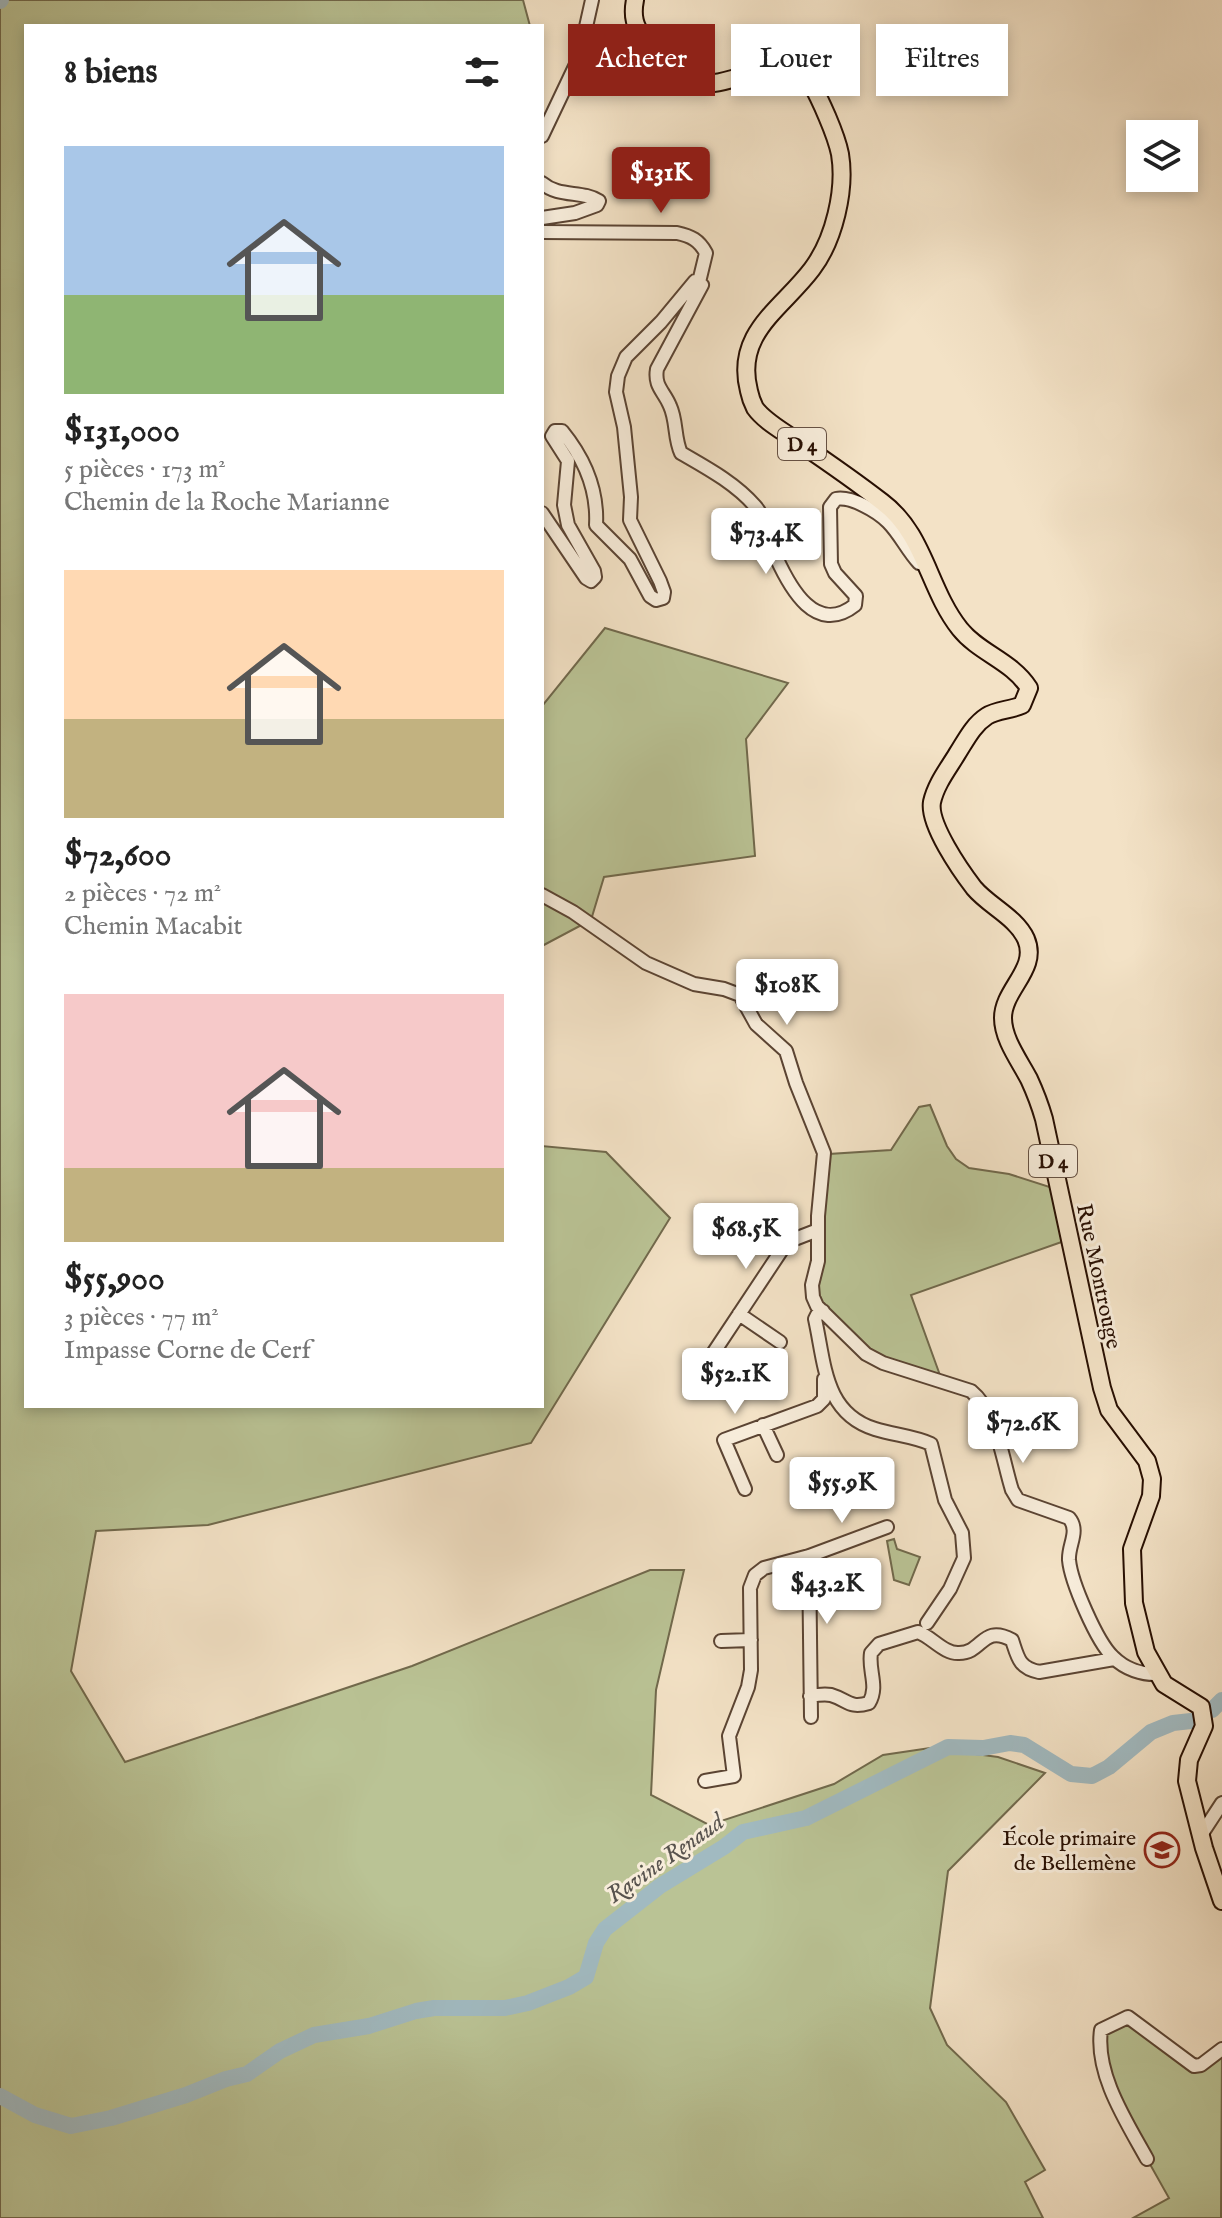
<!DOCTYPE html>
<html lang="fr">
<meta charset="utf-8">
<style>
:root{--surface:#fff;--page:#f2f2f2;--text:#222;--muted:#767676;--accent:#8f2418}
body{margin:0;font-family:"IM FELL English",serif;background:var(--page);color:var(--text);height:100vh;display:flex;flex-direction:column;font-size:30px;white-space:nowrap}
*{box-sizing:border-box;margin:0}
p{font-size:26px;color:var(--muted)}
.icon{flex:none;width:44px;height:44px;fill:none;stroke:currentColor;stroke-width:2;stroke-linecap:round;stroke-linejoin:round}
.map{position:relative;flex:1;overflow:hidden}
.sheet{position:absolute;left:24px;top:24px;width:520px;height:1384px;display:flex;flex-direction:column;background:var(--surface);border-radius:0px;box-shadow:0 4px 12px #0003}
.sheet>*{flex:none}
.hud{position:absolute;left:568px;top:24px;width:534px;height:72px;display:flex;gap:16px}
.tools{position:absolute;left:1126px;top:120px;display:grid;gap:16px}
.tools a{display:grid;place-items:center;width:72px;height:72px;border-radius:0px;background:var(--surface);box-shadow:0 4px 12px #0003;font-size:40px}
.price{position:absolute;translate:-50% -68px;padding:0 18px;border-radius:8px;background:#fff;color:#222;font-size:26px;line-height:52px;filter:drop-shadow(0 2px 4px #0008)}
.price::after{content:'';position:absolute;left:50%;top:48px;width:24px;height:18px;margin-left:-12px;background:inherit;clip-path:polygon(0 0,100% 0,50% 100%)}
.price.selected{background:var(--accent);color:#fff}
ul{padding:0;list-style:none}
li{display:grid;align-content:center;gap:16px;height:424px;padding:0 40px}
li span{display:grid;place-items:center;height:248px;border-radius:0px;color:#555}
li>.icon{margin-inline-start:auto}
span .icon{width:144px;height:144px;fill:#fffc;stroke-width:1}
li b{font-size:34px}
h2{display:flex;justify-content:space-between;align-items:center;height:96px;padding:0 40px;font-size:34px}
.tag{padding:0 28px;border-radius:0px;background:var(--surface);box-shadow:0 4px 12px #0003;font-size:28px;line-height:72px}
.tag.selected{background:var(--accent);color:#fff}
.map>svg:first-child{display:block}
</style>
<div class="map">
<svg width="1222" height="2218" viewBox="0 0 1222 2218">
<rect width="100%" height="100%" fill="#f3e2c6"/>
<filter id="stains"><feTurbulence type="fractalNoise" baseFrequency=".0025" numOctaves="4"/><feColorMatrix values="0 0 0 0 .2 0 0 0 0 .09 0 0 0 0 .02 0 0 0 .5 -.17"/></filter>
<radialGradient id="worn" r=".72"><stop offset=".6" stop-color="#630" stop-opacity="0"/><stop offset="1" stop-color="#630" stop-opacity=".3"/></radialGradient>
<path fill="#bac395" stroke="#71694c" stroke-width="2" d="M0 0H523L530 26H26V1406H542V1146L606 1152 670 1218 531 1443 208 1525 96 1531 71 1671 125 1762 412 1666 650 1570H684L656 1690 651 1795 709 1825 834 1784 883 1755 930 1748 998 1757 1045 1773 948 1871 930 2008 947 2045 1006 2102 1045 2170 1025 2182 1043 2218H0Z
M605 628 788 683 746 739 755 856 604 877 591 920 542 946V706Z
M930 1105 947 1146 956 1159 969 1168 1009 1174 1059 1190 1070 1239 911 1295 941 1378 883 1363 817 1306 818 1261 829 1154 891 1150 919 1107Z
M894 1539 897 1549 920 1557 909 1585 894 1580 887 1541Z
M1128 2017 1194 2066 1222 2049 1221 2218H1133L1169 2198 1133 2134 1106 2076 1101 2030Z"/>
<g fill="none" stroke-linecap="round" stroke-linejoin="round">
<path stroke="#a1bac1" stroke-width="16" d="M0 1 1 0
M1212 1710 1222 1700
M0 2096 35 2115 71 2126 111 2118 186 2095 226 2079 247 2074 280 2051 314 2035 369 2026 416 2011 434 2008H505L528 2003 569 1987 586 1977 596 1943 605 1929 660 1886 724 1847 743 1832 806 1818 948 1747 983 1748 1010 1743 1024 1745 1071 1774 1092 1776 1109 1767 1151 1732 1173 1723 1191 1721"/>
<g stroke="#5b4433" stroke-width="16">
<path id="minor" d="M542 136 579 58 592 0
M542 183C559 198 582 190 599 201L597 205 575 213 542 218
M542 232 677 233C691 236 699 240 706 253L699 282 702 285 657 369C654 387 664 391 670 406 677 421 674 438 681 453 707 468 735 483 755 506 768 521 769 540 776 557 790 588 816 636 855 605L856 596 835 573 831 564 830 507 836 499C851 496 877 511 888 522 900 534 907 550 919 563L925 561
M542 513 586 578 591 581 595 577 594 571 568 525 564 505 568 461 552 436 555 431H562C584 458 598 489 596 525L630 559 650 596 656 600 663 598 664 592 660 581 630 520 631 497 624 427 616 392 618 376 626 357 661 322 695 281 699 282
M542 895 573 912 646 963 694 984 724 989 740 995 756 1024 786 1051 796 1083 824 1153 818 1216V1261L812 1285 813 1297 817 1306 866 1354 883 1363 971 1391C997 1412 1002 1458 1012 1490L1018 1500 1069 1518C1080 1531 1068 1545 1069 1560 1071 1582 1097 1642 1113 1657 1125 1669 1142 1675 1159 1674
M823 1311 817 1315 815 1319C825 1364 824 1413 875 1429 894 1435 913 1436 931 1444L945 1500 962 1533 964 1558 950 1589 927 1623
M739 1314 780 1342
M710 1358 787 1242 818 1230
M763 1425 777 1455
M745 1489 724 1440 817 1406 824 1399V1379
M809 1556 811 1717
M721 1641 751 1640
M810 1696C816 1695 825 1694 831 1695 848 1700 849 1709 869 1703 879 1686 868 1671 871 1653L879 1644 918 1632C932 1637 944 1654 959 1653 983 1653 982 1624 1012 1640 1018 1658 1019 1668 1039 1672L1114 1659
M705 1781 734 1776 729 1736 748 1687 751 1670 750 1588 755 1575 764 1568 809 1556 887 1527
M1201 1835 1222 1803
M1147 2159C1126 2121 1095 2074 1101 2030L1128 2017 1194 2066 1201 2065 1222 2049"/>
</g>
<g stroke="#280f02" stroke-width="20">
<path id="major" d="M635 0C633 10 633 20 638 29 649 50 690 85 714 83 740 81 793 50 810 81 820 99 836 134 840 154 846 190 834 240 812 269 782 309 734 333 749 391 750 396 753 404 755 408 765 422 785 432 798 442 826 461 855 481 882 502 925 534 928 589 960 629 979 653 1012 661 1029 688L1022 705C1011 710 996 710 987 716 973 725 966 740 957 754 948 769 936 784 932 802 928 824 961 871 974 888 989 906 1016 917 1026 939 1039 969 1003 989 1003 1018 1003 1039 1019 1060 1029 1079 1035 1092 1040 1105 1044 1119L1102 1388 1109 1410 1147 1461 1152 1479 1151 1496 1132 1549 1134 1603 1146 1652 1164 1684 1201 1707 1204 1726 1189 1760 1187 1781 1204 1848 1222 1901"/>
</g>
<use href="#minor" stroke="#f7ecda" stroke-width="12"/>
<use href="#major" stroke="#f3e2c6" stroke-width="16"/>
</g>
<defs>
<g id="school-ring" transform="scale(1.8)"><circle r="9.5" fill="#f7ecda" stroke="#8f2418" stroke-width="1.5"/><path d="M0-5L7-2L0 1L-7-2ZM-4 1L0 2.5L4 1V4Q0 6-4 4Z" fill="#8f2418"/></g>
</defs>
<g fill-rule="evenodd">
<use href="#school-ring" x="1162" y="1850"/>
</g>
<g text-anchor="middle" stroke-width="6" stroke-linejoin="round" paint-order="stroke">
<g fill="#f7ecda" stroke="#665143" stroke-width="2">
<rect x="778" y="428" width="48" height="32" rx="6"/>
<rect x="1029" y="1145" width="48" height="32" rx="6"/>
</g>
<g font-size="20" font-weight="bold" fill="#280f02">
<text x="802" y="451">D 4</text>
<text x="1053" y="1168">D 4</text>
</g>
<g font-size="22" fill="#280f02" stroke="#f7ecda">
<text transform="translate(1100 1276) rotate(78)" y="8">Rue Montrouge</text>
</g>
<g font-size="22" fill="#280f02" stroke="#f7ecda" text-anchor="end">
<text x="1136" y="1845">École primaire<tspan x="1136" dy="25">de Bellemène</tspan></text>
</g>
<g font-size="24" font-style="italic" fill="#58534e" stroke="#f7ecda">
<text transform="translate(665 1858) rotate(-35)" y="8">Ravine Renaud</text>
</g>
</g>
<rect width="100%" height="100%" filter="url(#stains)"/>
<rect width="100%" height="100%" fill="url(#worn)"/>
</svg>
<div class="tools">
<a><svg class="icon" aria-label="layers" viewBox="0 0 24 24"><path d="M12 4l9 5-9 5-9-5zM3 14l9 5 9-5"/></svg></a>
</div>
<b class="price selected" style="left:661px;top:215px">$131K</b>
<b class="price" style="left:766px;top:576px">$73.4K</b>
<b class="price" style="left:787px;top:1027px">$108K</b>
<b class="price" style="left:746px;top:1271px">$68.5K</b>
<b class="price" style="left:735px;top:1416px">$52.1K</b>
<b class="price" style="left:1023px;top:1465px">$72.6K</b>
<b class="price" style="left:842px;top:1525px">$55.9K</b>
<b class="price" style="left:827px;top:1626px">$43.2K</b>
<div class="hud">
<a class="tag selected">Acheter</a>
<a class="tag">Louer</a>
<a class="tag">Filtres</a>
</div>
<section class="sheet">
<h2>8 biens<svg class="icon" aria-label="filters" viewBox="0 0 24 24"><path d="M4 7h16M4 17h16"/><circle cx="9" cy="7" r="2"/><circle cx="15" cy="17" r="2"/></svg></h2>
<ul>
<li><span style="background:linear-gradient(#a9c7e8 60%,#8fb573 0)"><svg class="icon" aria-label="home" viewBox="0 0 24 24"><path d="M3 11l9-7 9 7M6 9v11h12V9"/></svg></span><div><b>$131,000</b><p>5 pièces · 173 m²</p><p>Chemin de la Roche Marianne</p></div></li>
<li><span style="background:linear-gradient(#ffd9b3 60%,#c2b280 0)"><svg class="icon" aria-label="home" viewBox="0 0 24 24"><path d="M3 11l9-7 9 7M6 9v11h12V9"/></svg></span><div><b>$72,600</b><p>2 pièces · 72 m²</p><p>Chemin Macabit</p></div></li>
<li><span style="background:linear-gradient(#f6c9c9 70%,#c2b280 0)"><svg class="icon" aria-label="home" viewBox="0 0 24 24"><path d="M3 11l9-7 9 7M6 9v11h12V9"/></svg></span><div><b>$55,900</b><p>3 pièces · 77 m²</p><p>Impasse Corne de Cerf</p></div></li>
</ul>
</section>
</div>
